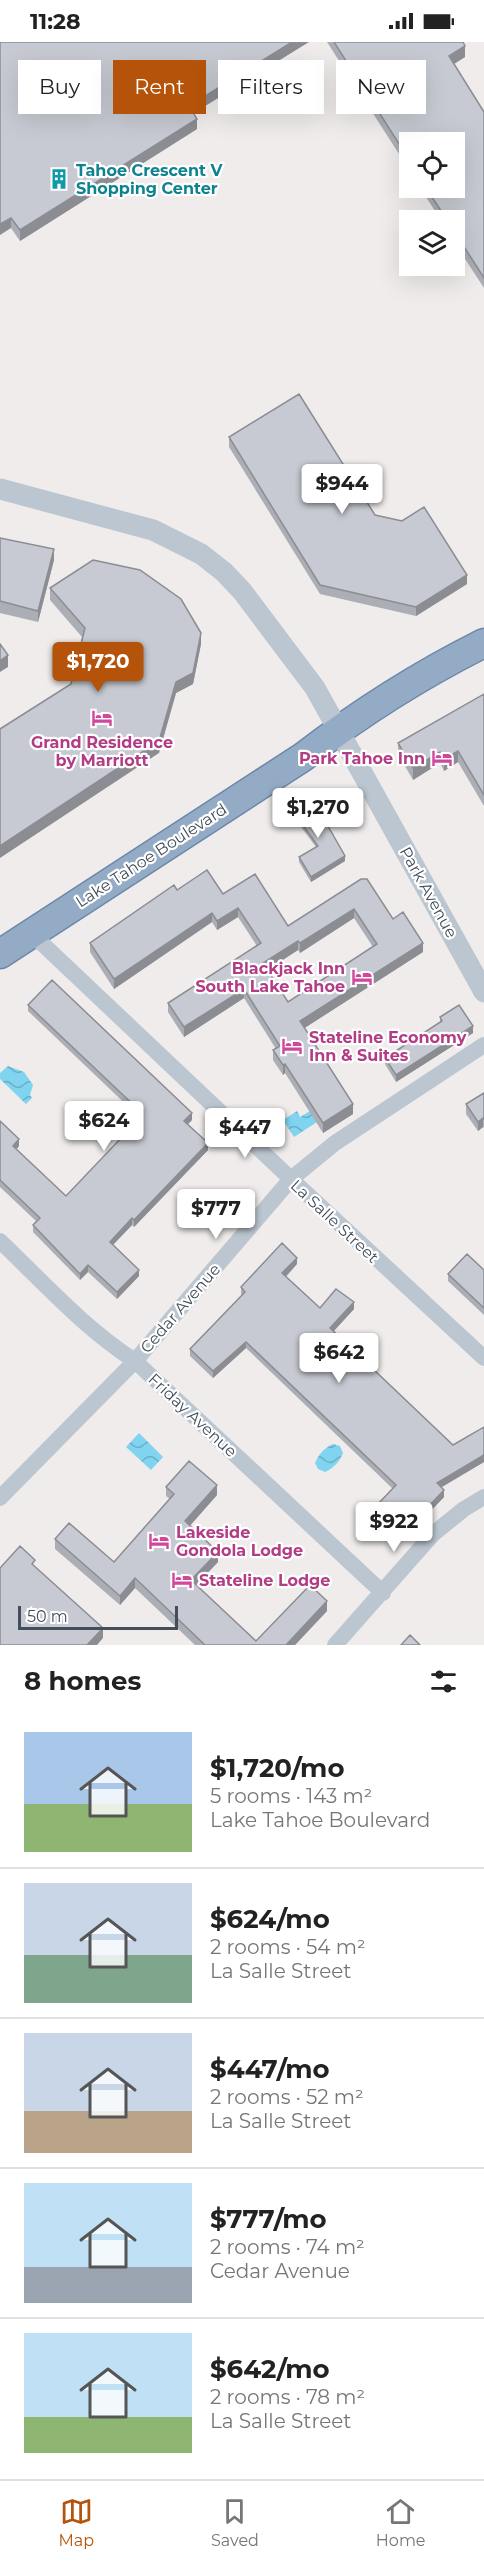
<!DOCTYPE html>
<meta charset="utf-8">
<style>
:root{--surface:#fff;--page:#f6f6f6;--text:#222;--muted:#767676;--line:#e0e0e0;--accent:#b45309}
body{margin:0;font-family:Montserrat,sans-serif;background:var(--page);color:var(--text);height:100vh;display:flex;flex-direction:column;font-size:22px;white-space:nowrap}
*{box-sizing:border-box;margin:0}
p{font-size:20px;color:var(--muted)}
.icon{flex:none;width:33px;height:33px;fill:none;stroke:currentColor;stroke-width:2;stroke-linecap:round;stroke-linejoin:round}
.map{position:relative;height:1603px;overflow:hidden}
.side{display:flex;flex-direction:column;background:var(--surface);flex:1}
.side>*{flex:none}
.top-card{position:absolute;left:18px;top:18px;width:448px;height:54px;display:flex;gap:12px}
.fabs{position:absolute;left:399px;top:90px;display:grid;gap:12px}
.fabs a{display:grid;place-items:center;width:66px;height:66px;border-radius:0px;background:var(--surface);box-shadow:0 6px 24px #0002;font-size:30px}
.scale{position:absolute;left:18px;bottom:15px;width:160px;box-sizing:border-box;padding-left:6px;border:3px solid #434e5a;border-top:0;font-size:16px;line-height:21px;white-space:nowrap;color:#434e5a;-webkit-text-stroke:4px #fff;paint-order:stroke}
.price{position:absolute;translate:-50% -51px;padding:0 14px;border-radius:6px;background:#fff;color:#222;font-size:20px;line-height:39px;filter:drop-shadow(0 2px 3px #0008)}
.price::after{content:'';position:absolute;left:50%;top:36px;width:18px;height:14px;margin-left:-9px;background:inherit;clip-path:polygon(0 0,100% 0,50% 100%)}
.price.selected{background:var(--accent);color:#fff}
ul{padding:0;list-style:none}
li{display:flex;align-items:center;gap:18px;height:150px;padding:0 24px}
li+li{border-top:2px solid var(--line)}
li span{display:grid;place-items:center;flex:none;width:168px;height:120px;border-radius:0px;color:#555}
li>.icon{margin-inline-start:auto}
span .icon{width:72px;height:72px;fill:#fffc;stroke-width:1}
li b{font-size:26px}
h2{display:flex;justify-content:space-between;align-items:center;height:72px;padding:0 24px;font-size:26px}
.pill{padding:0 21px;border-radius:0px;background:var(--surface);box-shadow:0 6px 24px #0002;font-size:21px;line-height:54px}
.pill.selected{background:var(--accent);color:#fff}
.status{display:flex;justify-content:space-between;align-items:center;height:42px;padding:0 30px;background:var(--surface);direction:ltr}
.status svg{height:16px;fill:currentColor}
.dock{display:flex;justify-content:space-around;align-items:center;height:84px;border-top:2px solid var(--line);background:var(--surface);font-size:16px;color:var(--muted)}
.dock a{display:grid;justify-items:center;gap:3px}
.dock .selected{color:var(--accent)}
.map>svg:first-child{display:block}
</style>
<div class="status"><b>11:28</b><svg viewBox="0 0 49 12"><path d="M0 12V9h3v3zM5 12V6h3v6zM10 12V3h3v9zM15 12V0h3v12zM26 1h20v11H26zM47 4h2v5h-2z"/></svg></div>
<div class="map">
<svg width="484" height="1603" viewBox="0 0 484 1603">
<defs>
<pattern id="water-waves" width="16" height="10" patternUnits="userSpaceOnUse" patternTransform="scale(1.5)"><rect width="16" height="10" fill="#80d4f0"/><path d="M0 5q4-4 8 0t8 0" fill="none" stroke="#6aaec5"/></pattern>
</defs>
<rect width="100%" height="100%" fill="#efeceb"/>
<path fill="url(#water-waves)" d="M8 1024 24 1030 33 1043 30 1053 32 1056 26 1062 0 1037V1031Z
M297 1069 300 1075 310 1069 317 1080 294 1095 283 1078Z
M139 1391 163 1415 151 1428 126 1405Z
M333 1402 340 1404 343 1411C339 1420 334 1426 325 1430L318 1427 315 1421C319 1412 324 1406 333 1402Z"/>
<g fill="none" stroke-linecap="round" stroke-linejoin="round">
<g stroke="#6b87aa" stroke-width="31">
<path id="trunk" d="M0 912 303 715C360 671 420 633 484 601"/>
</g>
<path stroke="#bbc6d0" stroke-width="16" d="M31 891 291 1137 484 1316
M0 1199C44 1241 84 1286 135 1319L383 1551
M0 1456 135 1319 291 1137 335 1101 484 1003
M335 1603 433 1492 464 1467 484 1455"/>
<path stroke="#bbc6d0" stroke-width="21" d="M0 447 153 488 201 512 224 530 242 549 315 646 484 950"/>
<use href="#trunk" stroke="#94abc6" stroke-width="28"/>
</g>
<path fill="#abaeb5" fill-rule="evenodd" d="M0 0 194 71 197 87 20 199 11 186Z
M327 0H463L465 15 454 22 484 70V246L454 200V178H441L420 146H454L410 100V129Z
M229 395 375 473 467 542 416 574 320 552 229 405Z
M0 496 54 518 38 580 0 571Z
M50 546 201 602 193 642 176 651 159 711 71 642 82 595 50 558Z
M484 652V764L458 720 444 729 440 721 413 738 398 712V701Z
M292 768 345 819 311 840 299 820V815L316 805 292 773Z
M361 837 393 877 423 910 304 986 353 1072 323 1091 285 1031 283 1033 273 1018V1008L276 1007 244 956 184 995 168 970V961L257 904 238 875 217 888 212 880 114 947 90 910V901L177 848 223 852 288 884ZM354 876 373 905 288 960 267 928 298 908 300 911Z
M28 963 192 1078 188 1082 208 1108 134 1185 132 1183 113 1203 139 1234 117 1257 88 1230 80 1238 33 1190V1183L36 1179 0 1145V1079L19 1104 16 1107 66 1154 121 1096V1091L137 1073 28 969Z
M440 975 473 991 396 1040 385 1022V1016L440 981Z
M484 1051V1086L483 1085 478 1089 466 1072V1062Z
M297 1222 286 1235 320 1266 354 1267 334 1289 453 1403 484 1385V1420L441 1445 444 1455 407 1494 379 1468V1461L393 1447 246 1306 213 1336 190 1314V1307L242 1253 241 1252V1245Z
M484 1228V1273L448 1239V1232Z
M166 1445 217 1453 190 1484 218 1520 196 1543 256 1599 327 1569 295 1603H195L135 1546 120 1563 55 1507V1497L114 1520 170 1457 166 1454Z"/>
<path fill="#8b8d93" d="M292 0H309L189 74V64Z
M465 4V15L449 25V14Z
M197 77V87L20 199V188Z
M11 176V186L0 193V182Z
M54 507V518L38 580V569Z
M467 533V542L416 574V565Z
M201 591V602L193 642 176 651 159 711 0 816V804L176 640Z
M8 613V625L0 630V619Z
M458 709V720L444 729V717Z
M440 710V721L413 738V726Z
M345 814V819L311 840V835Z
M238 866V875L217 888V879Z
M354 867V876L300 911V901Z
M212 871V880L114 947V937Z
M298 899V908L263 931V921Z
M423 901V910L300 989V979Z
M244 947V956L184 995V985Z
M473 984V991L396 1040V1033Z
M285 1022V1031L283 1033V1023Z
M353 1062V1072L323 1091V1081Z
M192 1071V1078L184 1086V1079Z
M483 1076V1085L478 1089V1080Z
M19 1097V1104L13 1111V1104Z
M208 1101V1108L134 1185V1178Z
M132 1176V1183L110 1206V1200Z
M297 1216V1222L282 1238V1231Z
M88 1223V1230L80 1238V1232Z
M139 1228V1234L117 1257V1250Z
M354 1260V1267L330 1293V1286Z
M246 1300V1306L213 1336V1329Z
M484 1413V1420L437 1448V1441Z
M217 1443V1453L185 1489V1479Z
M444 1448V1455L407 1494V1487Z
M218 1510V1520L191 1548V1538Z
M135 1536V1546L120 1563V1554Z
M327 1559V1569L295 1603H286Z
M103 1586V1596L97 1603H87Z"/>
<path fill="#c7cad2" stroke="#8b8d93" stroke-width="1.5" fill-rule="evenodd" d="M0 0H292L189 64 197 77 20 188 11 176 0 182Z
M334 0H463L465 4 449 14 484 70V236L454 189V178H447L426 146H454V100H410V119Z
M299 352 375 473 402 479 424 465 467 533 416 565 320 543 229 395Z
M0 496 54 507 38 569 0 559Z
M93 518 140 528 181 557 201 591 193 631 176 640 159 699 0 804V687L71 642 85 586 50 546Z
M0 602 8 613 0 619Z
M484 652V753L458 709 444 717 440 710 413 726 398 701Z
M312 756 345 814 311 835 299 815 318 804 292 768Z
M207 828 223 852 255 832 288 884 361 837H367L393 877 403 870 423 901 300 979 353 1062 323 1081 285 1022 283 1023 273 1008 280 1004 244 947 184 985 168 961 261 901 238 866 217 879 212 871 114 937 90 901 174 843 177 848ZM354 867 377 902 288 960 263 921 298 899 300 901Z
M52 938 192 1071 184 1079 208 1101 134 1178 132 1176 110 1200 139 1228 117 1250 88 1223 80 1232 33 1183 40 1176 0 1138V1079L19 1097 13 1104 66 1154 124 1093 121 1091 141 1070 28 963Z
M459 963 473 984 396 1033 385 1016 442 979 440 975Z
M484 1051V1077L483 1076 478 1080 466 1062Z
M282 1201 297 1216 282 1231 320 1266 336 1247 354 1260 330 1286 453 1403 484 1385V1413L437 1441 444 1448 407 1487 379 1461 396 1443 246 1300 213 1329 190 1307 245 1250 241 1245Z
M467 1212 484 1228V1266L448 1232Z
M189 1419 217 1443 185 1479 218 1510 191 1538 256 1599 310 1543 327 1559 286 1603H205L135 1536 120 1554 55 1497 69 1481 114 1520 174 1452 166 1445Z
M20 1504 35 1518 32 1522 103 1586 87 1603H0V1526Z
M410 1593 420 1603H401Z"/>
<defs>
<g id="building-bare" transform="scale(1.62)"><path d="M-4-6H4V6H1V3H-1V6H-4ZM-2.5-4.3h1.7v1.8h-1.7ZM.8-4.3h1.7v1.8H.8ZM-2.5-1h1.7V.8h-1.7ZM.8-1h1.7V.8H.8Z" fill="#0f9aa8" stroke="#fff" stroke-width="2.5" paint-order="stroke"/></g>
<g id="hotel-bare" transform="scale(1.62)"><path d="M-6-4.5h1.5V1H6V5H4.5V3h-9V5H-6ZM-4 0a1.8 1.8 0 1 1 3.6 0ZM.5 0V-2.5h3Q6-2.5 6 0Z" fill="#d1479c" stroke="#fff" stroke-width="2.5" paint-order="stroke"/></g>
</defs>
<g fill-rule="evenodd">
<use href="#building-bare" x="59" y="137"/>
<use href="#hotel-bare" x="102" y="676"/>
<use href="#hotel-bare" x="442" y="716"/>
<use href="#hotel-bare" x="362" y="935"/>
<use href="#hotel-bare" x="292" y="1004"/>
<use href="#hotel-bare" x="159" y="1499"/>
<use href="#hotel-bare" x="182" y="1538"/>
</g>
<g text-anchor="middle" stroke-width="4.5" stroke-linejoin="round" paint-order="stroke">
<g font-size="16" font-weight="bold" fill="#0d838f" stroke="#fff" text-anchor="start">
<text x="76" y="134">Tahoe Crescent V<tspan x="76" dy="18">Shopping Center</tspan></text>
</g>
<g font-size="16" font-weight="bold" fill="#b23c85" stroke="#fff" text-anchor="start">
<text x="102" y="706" text-anchor="middle">Grand Residence<tspan x="102" dy="18">by Marriott</tspan></text>
<text x="425" y="722" text-anchor="end">Park Tahoe Inn</text>
<text x="345" y="932" text-anchor="end">Blackjack Inn<tspan x="345" dy="18">South Lake Tahoe</tspan></text>
<text x="309" y="1001">Stateline Economy<tspan x="309" dy="18">Inn &amp; Suites</tspan></text>
<text x="176" y="1496">Lakeside<tspan x="176" dy="18">Gondola Lodge</tspan></text>
<text x="199" y="1544">Stateline Lodge</text>
</g>
<g font-size="16" fill="#434e5a" stroke="#fff">
<text transform="translate(151 813) rotate(-33)" y="6">Lake Tahoe Boulevard</text>
<text transform="translate(429 850) rotate(61)" y="6">Park Avenue</text>
<text transform="translate(335 1179) rotate(43)" y="6">La Salle Street</text>
<text transform="translate(180 1266) rotate(-49)" y="6">Cedar Avenue</text>
<text transform="translate(193 1373) rotate(43)" y="6">Friday Avenue</text>
</g>
</g>
</svg>
<div class="fabs">
<a><svg class="icon" aria-label="locate" viewBox="0 0 24 24"><circle cx="12" cy="12" r="6"/><path d="M12 2v4M12 18v4M2 12h4M18 12h4"/></svg></a>
<a><svg class="icon" aria-label="layers" viewBox="0 0 24 24"><path d="M12 4l9 5-9 5-9-5zM3 14l9 5 9-5"/></svg></a>
</div>
<div class="scale">50 m</div>
<b class="price" style="left:342px;top:473px">$944</b>
<b class="price selected" style="left:98px;top:651px">$1,720</b>
<b class="price" style="left:318px;top:797px">$1,270</b>
<b class="price" style="left:104px;top:1110px">$624</b>
<b class="price" style="left:245px;top:1117px">$447</b>
<b class="price" style="left:216px;top:1198px">$777</b>
<b class="price" style="left:339px;top:1342px">$642</b>
<b class="price" style="left:394px;top:1511px">$922</b>
<div class="top-card">
<a class="pill">Buy</a>
<a class="pill selected">Rent</a>
<a class="pill">Filters</a>
<a class="pill">New</a>
</div>
</div>
<section class="side">
<h2>8 homes<svg class="icon" aria-label="filters" viewBox="0 0 24 24"><path d="M4 7h16M4 17h16"/><circle cx="9" cy="7" r="2"/><circle cx="15" cy="17" r="2"/></svg></h2>
<ul>
<li><span style="background:linear-gradient(#a9c7e8 60%,#8fb573 0)"><svg class="icon" aria-label="home" viewBox="0 0 24 24"><path d="M3 11l9-7 9 7M6 9v11h12V9"/></svg></span><div><b>$1,720/mo</b><p>5 rooms · 143 m²</p><p>Lake Tahoe Boulevard</p></div></li>
<li><span style="background:linear-gradient(#c9d6e8 60%,#7fa58c 0)"><svg class="icon" aria-label="home" viewBox="0 0 24 24"><path d="M3 11l9-7 9 7M6 9v11h12V9"/></svg></span><div><b>$624/mo</b><p>2 rooms · 54 m²</p><p>La Salle Street</p></div></li>
<li><span style="background:linear-gradient(#c9d6e8 65%,#b9a48a 0)"><svg class="icon" aria-label="home" viewBox="0 0 24 24"><path d="M3 11l9-7 9 7M6 9v11h12V9"/></svg></span><div><b>$447/mo</b><p>2 rooms · 52 m²</p><p>La Salle Street</p></div></li>
<li><span style="background:linear-gradient(#bfe0f5 70%,#9aa5b1 0)"><svg class="icon" aria-label="home" viewBox="0 0 24 24"><path d="M3 11l9-7 9 7M6 9v11h12V9"/></svg></span><div><b>$777/mo</b><p>2 rooms · 74 m²</p><p>Cedar Avenue</p></div></li>
<li><span style="background:linear-gradient(#bfe0f5 70%,#8fb573 0)"><svg class="icon" aria-label="home" viewBox="0 0 24 24"><path d="M3 11l9-7 9 7M6 9v11h12V9"/></svg></span><div><b>$642/mo</b><p>2 rooms · 78 m²</p><p>La Salle Street</p></div></li>
</ul>
</section>
<nav class="dock">
<a class="selected"><svg class="icon" aria-label="map" viewBox="0 0 24 24"><path d="M3 6l6-2 6 2 6-2v14l-6 2-6-2-6 2zM9 4v14M15 6v14"/></svg>Map</a>
<a><svg class="icon" aria-label="saved" viewBox="0 0 24 24"><path d="M7 4h10v16l-5-4-5 4z"/></svg>Saved</a>
<a><svg class="icon" aria-label="home" viewBox="0 0 24 24"><path d="M3 11l9-7 9 7M6 9v11h12V9"/></svg>Home</a>
</nav>
